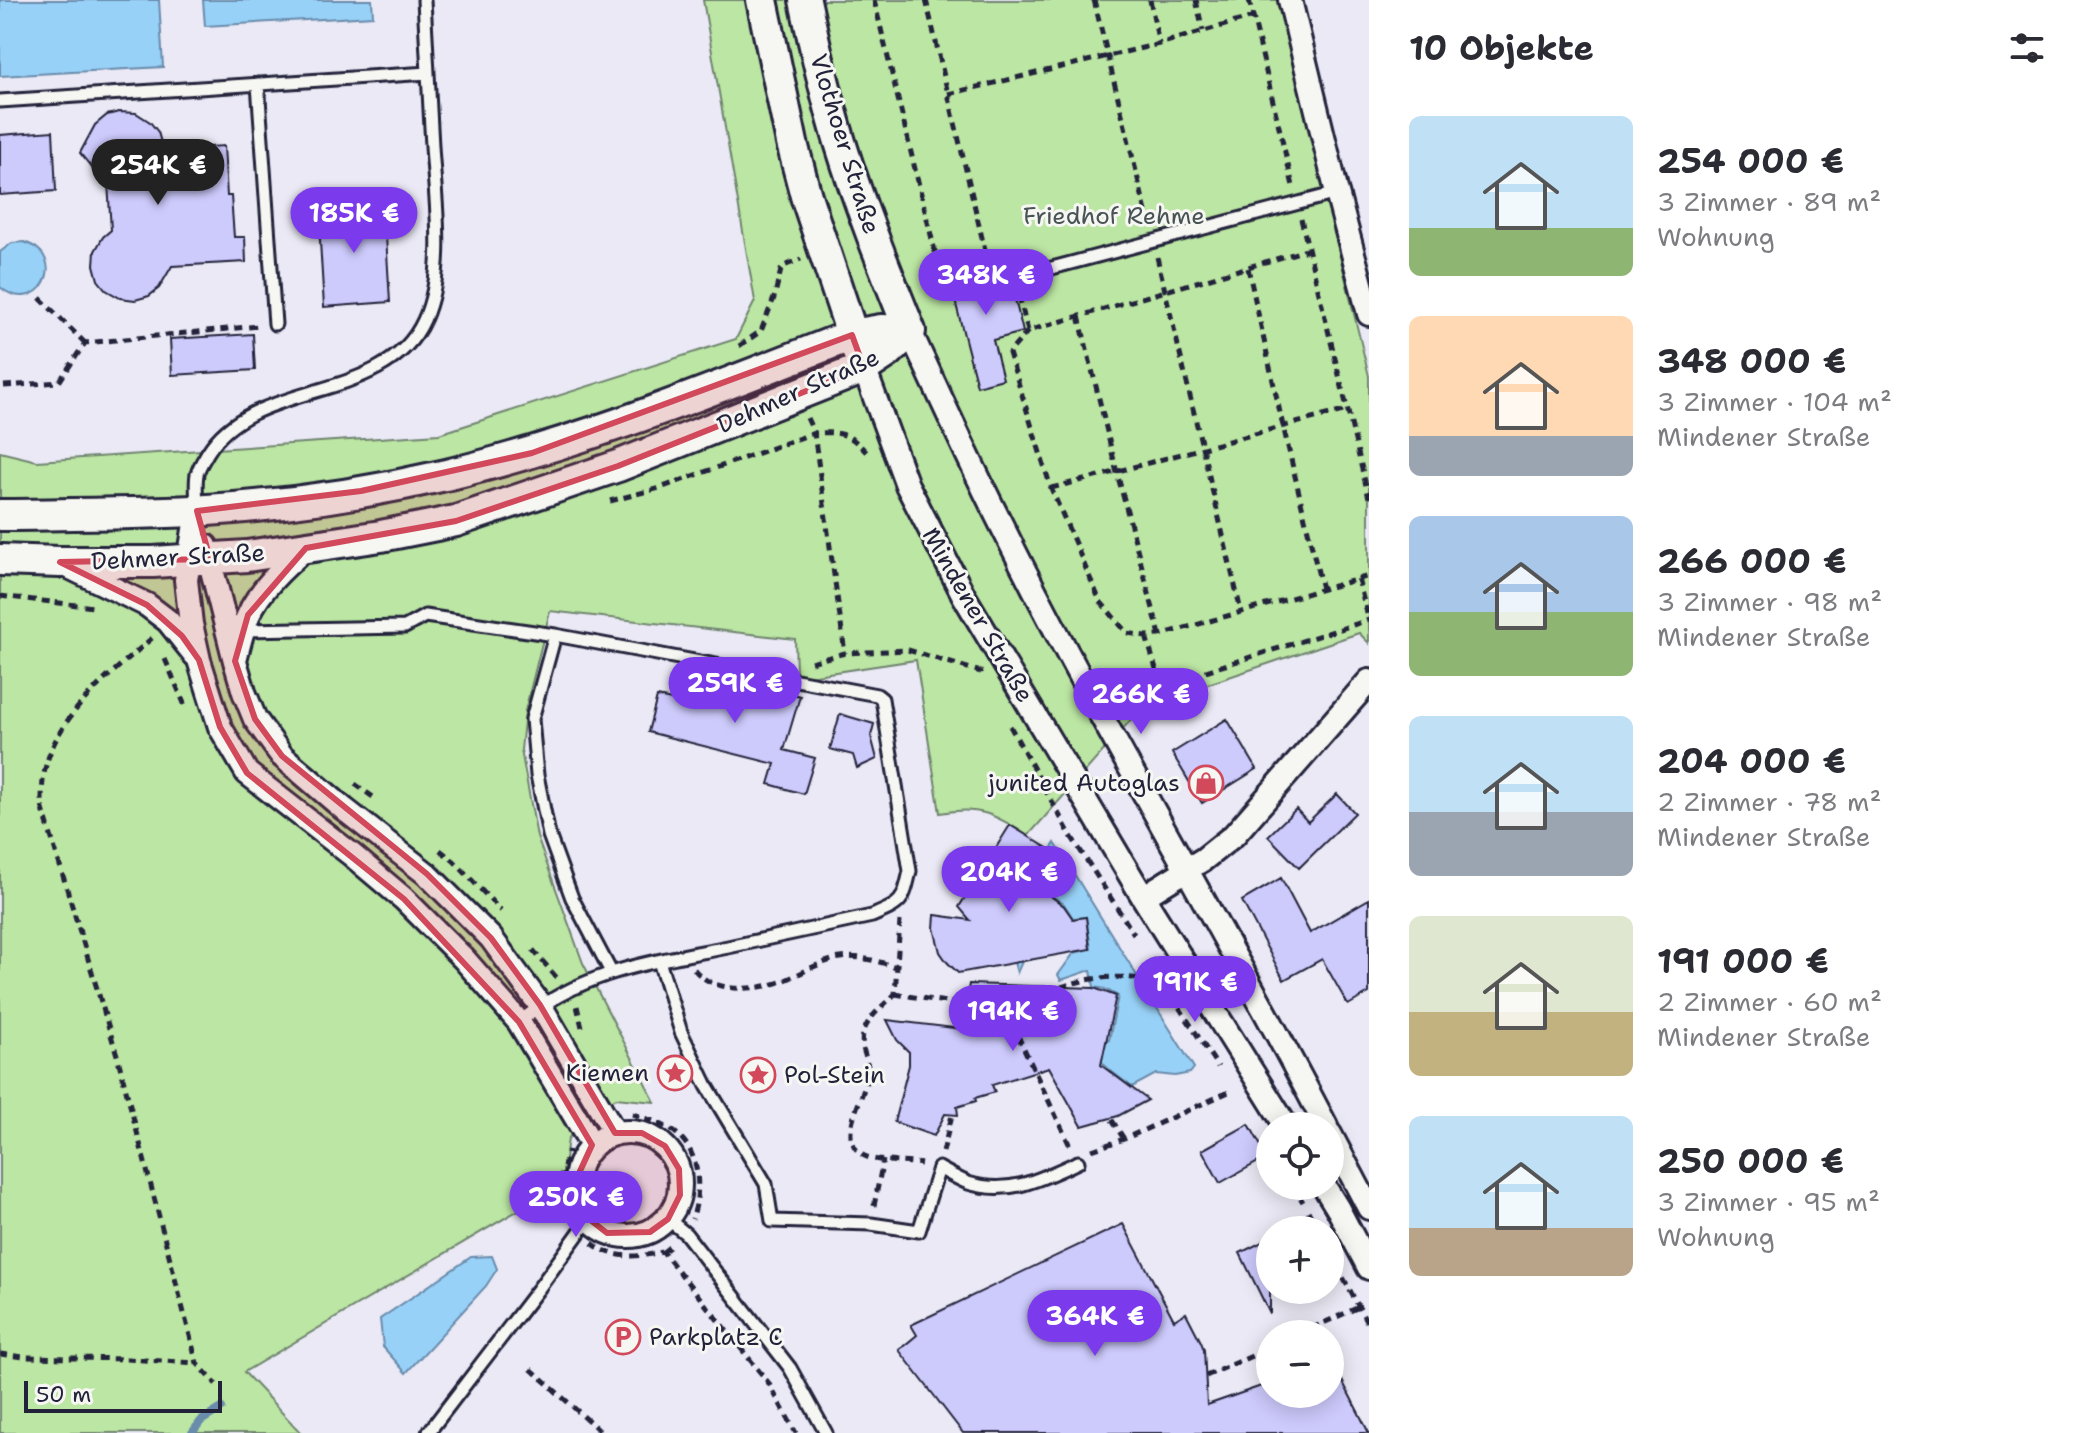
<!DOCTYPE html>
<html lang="de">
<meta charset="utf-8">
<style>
:root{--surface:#fff;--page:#f2f2f3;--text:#2b2b33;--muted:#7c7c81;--accent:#7c3aed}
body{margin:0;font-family:"Shantell Sans",sans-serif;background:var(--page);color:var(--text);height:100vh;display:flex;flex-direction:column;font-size:30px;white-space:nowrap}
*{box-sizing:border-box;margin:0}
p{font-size:26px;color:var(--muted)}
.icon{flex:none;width:44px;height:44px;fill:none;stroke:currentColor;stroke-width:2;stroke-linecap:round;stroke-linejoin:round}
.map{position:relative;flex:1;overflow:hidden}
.side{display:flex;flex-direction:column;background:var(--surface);width:720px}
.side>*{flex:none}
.fabs{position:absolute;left:1256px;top:1112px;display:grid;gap:16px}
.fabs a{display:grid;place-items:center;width:88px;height:88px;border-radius:50%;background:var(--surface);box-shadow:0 4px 20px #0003;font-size:40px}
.scale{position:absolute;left:24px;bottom:20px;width:198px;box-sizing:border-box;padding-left:8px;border:4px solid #22223b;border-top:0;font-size:22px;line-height:28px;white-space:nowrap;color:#22223b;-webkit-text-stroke:6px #f6f6f2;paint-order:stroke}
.price{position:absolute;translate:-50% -68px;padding:0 18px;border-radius:28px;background:var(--accent);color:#fff;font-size:26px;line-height:52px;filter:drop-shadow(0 2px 4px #0008)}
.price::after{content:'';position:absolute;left:50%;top:48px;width:24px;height:18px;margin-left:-12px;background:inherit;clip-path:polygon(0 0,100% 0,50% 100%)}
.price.active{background:#222;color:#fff}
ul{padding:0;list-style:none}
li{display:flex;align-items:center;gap:24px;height:200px;padding:0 40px}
li span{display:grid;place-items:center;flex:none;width:224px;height:160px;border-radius:12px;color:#555}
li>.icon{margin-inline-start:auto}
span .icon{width:96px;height:96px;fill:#fffc;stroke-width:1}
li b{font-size:34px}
h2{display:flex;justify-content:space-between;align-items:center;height:96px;padding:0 40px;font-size:34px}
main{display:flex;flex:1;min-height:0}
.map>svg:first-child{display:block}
</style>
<main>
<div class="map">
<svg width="1369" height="1433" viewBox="0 0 1369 1433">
<rect width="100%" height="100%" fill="#eae9f5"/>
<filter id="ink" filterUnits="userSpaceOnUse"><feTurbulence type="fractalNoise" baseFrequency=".0125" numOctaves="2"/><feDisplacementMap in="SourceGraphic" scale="16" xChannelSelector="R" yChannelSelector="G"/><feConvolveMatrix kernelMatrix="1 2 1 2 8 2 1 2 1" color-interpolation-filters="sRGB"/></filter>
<g filter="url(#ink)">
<path fill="#bce6a3" stroke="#6f846f" stroke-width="2" d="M703 0H1278L1369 376V643L1359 633 1143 706 1028 836C995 815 980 805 940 813L916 660 809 676 796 674 795 639 550 611 525 711 521 750 537 837 583 963 655 1102 616 1098 583 1120 568 1139 561 1185 244 1372 301 1433H0V452L37 461 439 434 736 339 755 301Z"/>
<path fill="#98d1f7" stroke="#698bac" stroke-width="2" d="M0 0H159L163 67 0 76Z
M203 0H372L373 16 205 26Z
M24 242C72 257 38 319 0 287V252L12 243Z
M1055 843 1194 1068 1190 1073 1175 1076 1156 1074 1132 1087 1111 1071 1069 1032 1109 1040 1118 996 1105 989 1094 987 1091 970 1061 980 1058 975 1074 953 1091 949 1086 917 1073 918 1064 904 1051 895 1017 973 996 897 1016 904Z
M492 1256 497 1269 486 1286 406 1373 383 1347 380 1319 471 1257Z"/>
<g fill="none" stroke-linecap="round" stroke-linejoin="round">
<path stroke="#698bac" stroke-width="8" d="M192 1433 201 1421 222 1408"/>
</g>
<path fill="#cdcafc" stroke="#22223b" stroke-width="2" d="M119 112 136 113 150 122 158 132 163 150 224 146 227 196H231L234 237H245L246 262 172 266 159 288 149 296 135 300 120 298 106 290 98 280 94 265 95 251 103 237 111 230 108 183 100 178 80 153 95 125 107 115Z
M53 131 56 191 0 195V135Z
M384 203 390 302 324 307 318 208Z
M1006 262 1008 271 1004 274 1002 280 1005 285 1012 287 1023 332 993 340 1003 379 977 386 949 277Z
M253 334 255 370 172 375 170 339Z
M679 673 762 693 764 686 800 696 784 750 815 758 804 794 769 784 775 764 648 732 657 697 672 700Z
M840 714 874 724 871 736 877 759 857 768 853 755 830 749Z
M1227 719 1257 769 1202 803 1172 753Z
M1337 794 1355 813 1299 868 1268 836 1296 809 1308 822Z
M1010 825 1049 849 1029 880 1064 906 1073 919 1086 917 1090 949 958 973 947 962 940 952 934 928 935 915 970 920 959 907Z
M1281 878 1310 933 1369 899V993L1348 1005 1322 959 1284 980 1242 901Z
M969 984 1094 988 1116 996 1101 1065 1148 1100 1118 1116 1082 1126 1049 1067 992 1085 995 1092 975 1098 976 1101 957 1107 958 1115 945 1114 934 1136 894 1122 909 1065V1052L897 1040 887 1020 962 1029Z
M1249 1124 1267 1157 1220 1183 1202 1150Z
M1123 1224 1174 1320 1186 1313 1201 1342 1204 1350 1207 1405 1270 1383V1394H1330V1357L1369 1433H963L899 1350 917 1335 911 1325Z
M1270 1238V1314L1240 1253Z"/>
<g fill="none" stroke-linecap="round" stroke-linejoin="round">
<g stroke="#22223b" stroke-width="17">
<path id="service" d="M258 84 275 324
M0 101 428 73
M1010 279 1337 193
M197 510C197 499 195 485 197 474 199 466 204 459 208 452 255 377 385 406 424 320 447 270 435 199 432 146 429 97 427 49 424 0
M243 630 405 627 425 616 555 635 877 695 882 699 910 871C903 903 902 903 872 916 824 926 776 937 728 947 648 963 585 970 519 1022
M555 635 532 719 537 775 549 835 572 898 611 972
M659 961 681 1032 707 1086 766 1184 772 1221 871 1224 919 1231 939 1168C948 1173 958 1179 968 1183 1009 1196 1041 1179 1078 1162
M668 1219 686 1234 790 1368 826 1433
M428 1433 539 1288 589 1219"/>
</g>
<g stroke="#22223b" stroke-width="28">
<path id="minor" d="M1290 0 1337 193 1369 314
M910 331C941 399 972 467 1006 534 1106 735 1223 927 1326 1126
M864 368 907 485 964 596 1143 897 1286 1126
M197 511 186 580 191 624 199 660 220 727 247 773 352 855 404 899 464 959 519 1022 592 1145
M206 546 235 661 244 692 255 719 282 756 344 809 427 874 491 938 540 1005 615 1133
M65 565 147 605 168 621 195 655
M235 660C239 645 242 630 248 616 259 590 284 567 306 548
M1143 897 1204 859 1234 835 1369 681
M576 1184a52 52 0 1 1 104 0a52 52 0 1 1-104 0Z
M1330 1134 1369 1208
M1324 1186 1338 1209 1369 1268"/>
</g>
<g stroke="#22223b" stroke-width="36">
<path id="secondary" d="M762 0 792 143 806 196 859 355
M805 0C815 48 826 96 840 142 860 207 885 269 910 331
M0 515C65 514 129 514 194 511 278 506 364 494 446 475 586 442 718 387 852 335L881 330 910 331
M0 560 60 562H153L247 556 381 536 456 521 618 466 864 368 888 352 910 331"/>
</g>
<path stroke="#22223b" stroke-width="5" stroke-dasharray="8 6" stroke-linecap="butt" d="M874 0 940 272 1008 254 1011 263
M926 0 987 259
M1094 0 1149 224
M1150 0 1159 44
M1196 0 1203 31
M1249 0 1293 186
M948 94 1159 44 1253 17
M1301 219 1369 498
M1310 249 1028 331 1009 353 1051 488 1100 601 1127 633 1146 636 1160 635 1369 576
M1157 257 1241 611
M1248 268 1283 426 1322 589
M1019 296 1028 331
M40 298 85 343
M1079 316 1117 473 1160 635
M739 346 761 331 774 298 781 270 784 266 801 259
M4 386 59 382 85 343 258 326
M807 418 814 433 845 653
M1051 488C1151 464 1248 434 1348 410
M610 501 660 488 814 433C844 432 849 433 869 455
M1358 579 1369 621
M0 596 94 607
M1146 636 1161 685 1369 620
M152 638C109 676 55 715 44 774 42 785 42 796 42 806L117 1055 197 1363 216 1384
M165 659 186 708
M811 662 845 653 908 650 981 672 982 676
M1142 691 1161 685
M1010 726 1071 836 1134 934
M355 784 373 797
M440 850 454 861 501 911
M900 921 895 994C884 1005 869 1016 864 1031 859 1045 866 1054 868 1067 870 1094 834 1133 861 1154 874 1163 905 1161 921 1164
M533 950 557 978
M694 969C713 994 756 991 783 981 800 974 816 964 835 959 856 954 876 961 897 967
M1164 984 1218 1067
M1061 987C1096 975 1128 974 1164 984L1151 959
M895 994 966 1005
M577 1006 582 1027
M1018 1036 1071 1148
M632 1114C646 1118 661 1123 673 1131 701 1150 702 1191 692 1219
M1112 1120 1124 1139
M1264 1140 1270 1150
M1092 1150 1124 1139 1233 1090
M943 1152 952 1115
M1293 1186 1303 1202
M874 1206 883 1160
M1308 1211 1318 1230
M568 1220 560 1210V1179L569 1150
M592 1243C613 1260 639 1257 663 1252L768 1382 796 1433
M663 1252 672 1245
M1330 1253 1369 1326
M1299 1334 1359 1307
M0 1354 23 1357 127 1359 197 1363
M531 1369 602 1433
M1206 1376 1270 1348"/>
<use href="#service" stroke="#f6f6f2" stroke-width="11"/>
<use href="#minor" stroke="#f6f6f2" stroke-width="22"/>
<use href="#secondary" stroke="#f6f6f2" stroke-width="30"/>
</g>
</g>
<path fill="#d1495b" fill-opacity="0.2" stroke="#d1495b" stroke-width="6" stroke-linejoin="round" d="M852 335 864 368 618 466 456 521 306 548 248 615 235 661 255 719 282 756 427 874 491 938 540 1005 615 1133H642L665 1146 679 1169 680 1195 668 1219 650 1232 607 1233 589 1219 575 1182 592 1145 519 1022 404 899 247 773 220 727 199 660 182 636 147 605 60 562 210 559 197 511 361 491 532 453Z"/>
<defs>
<g id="shop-ring" transform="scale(1.8)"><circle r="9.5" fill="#f6f6f2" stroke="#d1495b" stroke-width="1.5"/><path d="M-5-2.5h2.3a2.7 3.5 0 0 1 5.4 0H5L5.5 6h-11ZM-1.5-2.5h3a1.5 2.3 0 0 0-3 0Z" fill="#d1495b"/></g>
<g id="sight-ring" transform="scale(1.8)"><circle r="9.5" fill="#f6f6f2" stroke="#d1495b" stroke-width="1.5"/><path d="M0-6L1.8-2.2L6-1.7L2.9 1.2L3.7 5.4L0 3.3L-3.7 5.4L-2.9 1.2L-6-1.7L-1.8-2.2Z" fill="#d1495b"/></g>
<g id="parking-ring" transform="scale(1.8)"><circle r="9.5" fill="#f6f6f2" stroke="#d1495b" stroke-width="1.5"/><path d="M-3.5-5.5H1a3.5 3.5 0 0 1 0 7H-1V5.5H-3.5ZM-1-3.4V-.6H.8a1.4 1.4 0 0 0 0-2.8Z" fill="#d1495b"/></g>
</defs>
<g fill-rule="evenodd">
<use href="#shop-ring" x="1206" y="783"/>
<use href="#sight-ring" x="675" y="1073"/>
<use href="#sight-ring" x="758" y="1075"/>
<use href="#parking-ring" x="623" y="1337"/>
</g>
<g text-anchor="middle" stroke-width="6" stroke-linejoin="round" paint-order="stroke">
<g font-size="24" fill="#22223b" stroke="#f6f6f2">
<text transform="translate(845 144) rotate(73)" y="8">Vlothoer Straße</text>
<text transform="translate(798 391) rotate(-24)" y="8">Dehmer Straße</text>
<text transform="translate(178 557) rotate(-3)" y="8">Dehmer Straße</text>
<text transform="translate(978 615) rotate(60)" y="8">Mindener Straße</text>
</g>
<g font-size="24" fill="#485355" stroke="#f6f6f2">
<text x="1114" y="224">Friedhof Rehme</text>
</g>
<g font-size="24" fill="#22223b" stroke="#f6f6f2" text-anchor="end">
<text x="1180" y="791">junited Autoglas</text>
<text x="649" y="1081">Kiemen</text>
<text x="784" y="1083" text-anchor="start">Pol-Stein</text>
<text x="649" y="1345" text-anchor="start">Parkplatz C</text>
</g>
</g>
</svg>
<div class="fabs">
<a><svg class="icon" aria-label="locate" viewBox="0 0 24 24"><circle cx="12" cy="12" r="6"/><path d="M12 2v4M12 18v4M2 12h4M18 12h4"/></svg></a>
<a>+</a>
<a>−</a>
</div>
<div class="scale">50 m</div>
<b class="price active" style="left:158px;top:207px">254K €</b>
<b class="price" style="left:354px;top:255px">185K €</b>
<b class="price" style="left:986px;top:317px">348K €</b>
<b class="price" style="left:735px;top:725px">259K €</b>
<b class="price" style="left:1141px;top:736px">266K €</b>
<b class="price" style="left:1009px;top:914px">204K €</b>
<b class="price" style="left:1195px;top:1024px">191K €</b>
<b class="price" style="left:1013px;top:1053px">194K €</b>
<b class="price" style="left:576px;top:1239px">250K €</b>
<b class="price" style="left:1095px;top:1358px">364K €</b>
</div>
<section class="side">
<h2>10 Objekte<svg class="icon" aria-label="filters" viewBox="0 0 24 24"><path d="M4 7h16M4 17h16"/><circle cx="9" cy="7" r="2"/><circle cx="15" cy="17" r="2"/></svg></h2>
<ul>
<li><span style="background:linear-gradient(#bfe0f5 70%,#8fb573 0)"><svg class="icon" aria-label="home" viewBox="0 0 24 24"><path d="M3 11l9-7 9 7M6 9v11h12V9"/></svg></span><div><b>254 000 €</b><p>3 Zimmer · 89 m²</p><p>Wohnung</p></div></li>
<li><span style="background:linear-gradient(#ffd9b3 75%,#9aa5b1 0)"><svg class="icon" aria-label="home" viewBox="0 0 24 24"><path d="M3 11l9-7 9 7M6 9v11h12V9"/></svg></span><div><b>348 000 €</b><p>3 Zimmer · 104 m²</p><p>Mindener Straße</p></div></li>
<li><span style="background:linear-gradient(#a9c7e8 60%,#8fb573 0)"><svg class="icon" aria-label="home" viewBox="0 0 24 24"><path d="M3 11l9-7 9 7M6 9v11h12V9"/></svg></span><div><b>266 000 €</b><p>3 Zimmer · 98 m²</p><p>Mindener Straße</p></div></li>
<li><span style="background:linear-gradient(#bfe0f5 60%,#9aa5b1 0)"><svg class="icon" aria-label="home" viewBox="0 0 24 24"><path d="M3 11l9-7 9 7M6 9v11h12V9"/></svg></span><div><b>204 000 €</b><p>2 Zimmer · 78 m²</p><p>Mindener Straße</p></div></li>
<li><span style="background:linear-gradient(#dfe7d0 60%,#c2b280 0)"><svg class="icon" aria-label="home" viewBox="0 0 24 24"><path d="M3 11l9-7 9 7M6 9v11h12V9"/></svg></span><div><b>191 000 €</b><p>2 Zimmer · 60 m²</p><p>Mindener Straße</p></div></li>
<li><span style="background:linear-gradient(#bfe0f5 70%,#b9a48a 0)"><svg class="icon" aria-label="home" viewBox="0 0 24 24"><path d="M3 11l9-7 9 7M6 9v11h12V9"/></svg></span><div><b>250 000 €</b><p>3 Zimmer · 95 m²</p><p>Wohnung</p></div></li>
</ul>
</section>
</main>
